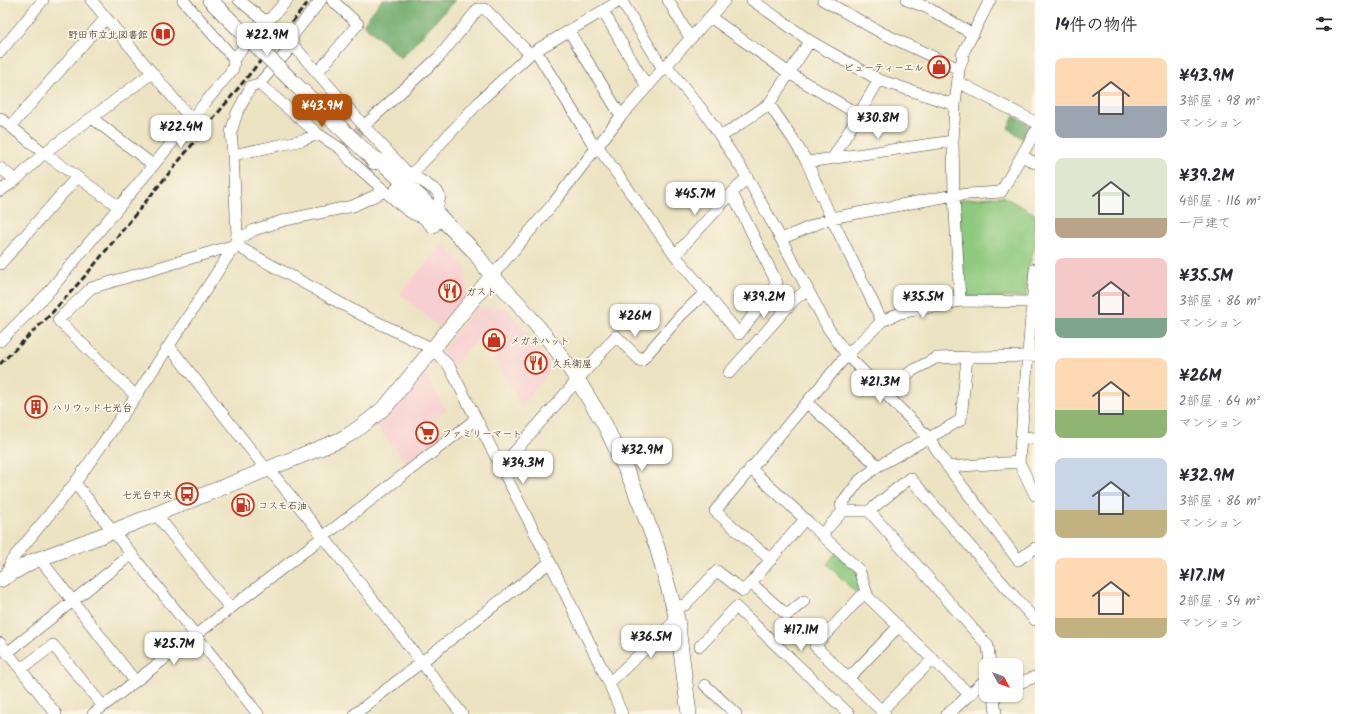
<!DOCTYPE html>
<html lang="ja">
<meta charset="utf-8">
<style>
:root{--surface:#fff;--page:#f7f7f7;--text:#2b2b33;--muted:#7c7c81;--accent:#b45309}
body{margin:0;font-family:Kalam,"Klee One",sans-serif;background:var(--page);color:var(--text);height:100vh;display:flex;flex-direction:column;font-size:15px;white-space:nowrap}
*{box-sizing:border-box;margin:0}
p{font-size:13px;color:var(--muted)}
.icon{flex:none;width:22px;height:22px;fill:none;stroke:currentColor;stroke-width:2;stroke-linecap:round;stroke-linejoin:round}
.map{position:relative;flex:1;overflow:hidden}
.details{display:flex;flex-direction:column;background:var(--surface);width:320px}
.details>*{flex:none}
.needle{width:26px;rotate:131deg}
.controls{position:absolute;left:979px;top:658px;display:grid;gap:8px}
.controls a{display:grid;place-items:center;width:44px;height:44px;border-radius:8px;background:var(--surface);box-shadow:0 1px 3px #0004;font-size:20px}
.price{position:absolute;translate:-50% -34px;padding:0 9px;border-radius:8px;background:#fff;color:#222;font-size:13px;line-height:26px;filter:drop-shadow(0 1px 2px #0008)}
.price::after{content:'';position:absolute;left:50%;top:24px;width:12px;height:9px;margin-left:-6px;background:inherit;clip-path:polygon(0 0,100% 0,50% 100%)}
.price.active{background:var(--accent);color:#fff}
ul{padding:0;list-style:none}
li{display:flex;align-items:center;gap:12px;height:100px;padding:0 20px}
li span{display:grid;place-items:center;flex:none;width:112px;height:80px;border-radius:8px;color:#555}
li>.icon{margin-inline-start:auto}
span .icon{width:48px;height:48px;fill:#fffc;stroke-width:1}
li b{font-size:17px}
h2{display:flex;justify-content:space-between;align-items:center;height:48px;padding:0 20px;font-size:17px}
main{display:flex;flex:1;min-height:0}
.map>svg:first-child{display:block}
</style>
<main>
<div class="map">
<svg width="1035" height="714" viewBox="0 0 1035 714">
<rect width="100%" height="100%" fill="#fcf5e5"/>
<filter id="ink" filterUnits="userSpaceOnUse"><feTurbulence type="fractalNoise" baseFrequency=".025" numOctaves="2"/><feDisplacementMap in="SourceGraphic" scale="8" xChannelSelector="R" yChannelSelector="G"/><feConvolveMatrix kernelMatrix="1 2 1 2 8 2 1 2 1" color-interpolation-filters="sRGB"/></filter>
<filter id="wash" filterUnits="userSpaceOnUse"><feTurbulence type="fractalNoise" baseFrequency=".012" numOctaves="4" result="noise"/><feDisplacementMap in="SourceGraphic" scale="16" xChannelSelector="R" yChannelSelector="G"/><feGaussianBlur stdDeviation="0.9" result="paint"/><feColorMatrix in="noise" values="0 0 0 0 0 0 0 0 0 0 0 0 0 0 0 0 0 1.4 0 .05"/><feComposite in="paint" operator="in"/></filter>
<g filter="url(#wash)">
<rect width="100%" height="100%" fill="#ece3c2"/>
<path fill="#f7cfd0" d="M442 244 465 266 468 295 440 328 400 294Z
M477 307 507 308 540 350 552 368 521 407 482 333 453 368 443 353V349Z
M423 372 447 410 431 422 444 439 409 466 376 426 392 409Z"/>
<path fill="#8ec97f" stroke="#5c7a55" d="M1002 196 1035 214V245L1028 271 1026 297H964L959 200Z
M837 552 857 571 863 590 858 595 827 564Z"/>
<path fill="#72ad6e" stroke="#4e6c4c" d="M382 0H455L401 58 363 24Z
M1014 116 1032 126 1024 140 1008 128Z"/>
</g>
<g filter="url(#ink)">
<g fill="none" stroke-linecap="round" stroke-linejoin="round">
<path stroke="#c5bea4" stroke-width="11" stroke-dasharray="11 5.5" stroke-linecap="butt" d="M341 149 364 126"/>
<g stroke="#484742" stroke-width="12">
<path id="street" d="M91 0 191 119
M183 0 234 59
M239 0 265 21
M621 0 663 69
M668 0 690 38
M752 0 810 41 879 80 955 105
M823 0 882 33 959 69
M907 0 926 7 973 34
M603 11 647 87
M710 17 789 73 859 115
M569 31 621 116
M293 45 364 126 405 170 437 191 440 197 436 213
M536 51 596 149
M0 52 43 0
M666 65 707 116 747 177 781 239 828 328 847 355 929 438 948 467 1018 560 1035 548
M318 72 358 24 332 0
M958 82 1035 122
M259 84 318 134 341 149 351 161 404 208 413 214 422 217
M769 104 793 139 807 162 828 211 882 321
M0 118 44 153 119 207
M92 118 153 165
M11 126 105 19
M364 126 440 56 478 9H485L530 54
M721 137 769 104 810 41
M598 147 675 255 739 334 777 283 732 193
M233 155 303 140 318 134
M1022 156 1035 163
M833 158 879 80
M807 162 953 141
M0 168 16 180
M411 175 482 99 530 54 621 0
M0 191 16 180 44 153 152 73
M781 239 831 218 954 195 1001 192 1035 132
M236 241 254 230 285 220 353 206 385 191
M675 255 747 177
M0 264 77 177
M492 276 552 205 621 116 725 0
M960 301 954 195 953 141 955 105 959 69 963 58 962 55 990 0
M0 341 46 295 233 69 234 59 265 21 272 17 287 0
M169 346 266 469
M729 373 795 299 807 290
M887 395 910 372 936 358 967 357 1034 356
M136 396 58 320 91 288 235 245 360 314 433 349 449 366 550 562 609 683 622 714
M807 403 878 466
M1021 437 1035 438
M1019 462 1035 495
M501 467 616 336 641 361 681 315 706 292
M948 467 1019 462 1035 269
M268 468 323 536 462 714
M750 468 805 519
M75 483 258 714
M843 511 841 505 860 480 878 466 961 420 967 357
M869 511 988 646 990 665
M156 514 230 608
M822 534 843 511H869L910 478 1035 620
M40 559 135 681
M771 560 715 511 847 355 882 321 900 313 960 301 1035 302
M6 576 11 561 75 483 136 396 235 245 237 234 233 155 231 132 237 113 251 86 259 84 293 45V35L321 0
M751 583 787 615 804 601
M866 591 815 646 885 714
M674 607 685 605 717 571 743 591 751 583 805 519 859 570 868 597 970 695
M0 643 56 714
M700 646 736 607 849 714
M7 653 132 554
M21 669 53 645 103 706
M848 679 898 627
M609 683 677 619
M1016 684 1035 677
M705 685 736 714
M994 695 996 714
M881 711 932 660
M93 714 476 419
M355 714 550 562
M947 714 955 708 986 679"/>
</g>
<g stroke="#484742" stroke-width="16">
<path id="secondary" d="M210 0 228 18
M294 83 369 155 374 162
M369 155 384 164 423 200 474 251 492 276 518 303 553 345 577 379 605 425 633 485 657 547 677 619 689 714
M398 189 433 225
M0 580 31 562 114 531 340 440C358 430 372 419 387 405L492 276"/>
</g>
<use href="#street" stroke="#fff" stroke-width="11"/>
<use href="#secondary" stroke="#fff" stroke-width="15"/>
<path stroke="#2b2b2b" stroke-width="3" stroke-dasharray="6 3" stroke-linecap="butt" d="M0 364 48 317 86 275 310 0"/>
<g stroke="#484742" stroke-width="16" stroke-linecap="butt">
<path id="secondary-bridge" d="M228 18 294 83"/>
</g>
<use href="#secondary-bridge" stroke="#fff" stroke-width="15"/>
</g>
</g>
<defs>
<g id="library-ring" transform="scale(1.15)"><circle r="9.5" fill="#fcf5e5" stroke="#c8321e" stroke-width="1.5"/><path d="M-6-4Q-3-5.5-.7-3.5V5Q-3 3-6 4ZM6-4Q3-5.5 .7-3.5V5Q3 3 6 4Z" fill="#c8321e"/></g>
<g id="shop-ring" transform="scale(1.15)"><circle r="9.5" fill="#fcf5e5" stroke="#c8321e" stroke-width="1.5"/><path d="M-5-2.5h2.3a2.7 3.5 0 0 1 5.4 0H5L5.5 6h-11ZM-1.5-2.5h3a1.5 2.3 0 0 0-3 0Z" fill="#c8321e"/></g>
<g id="restaurant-ring" transform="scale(1.15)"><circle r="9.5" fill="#fcf5e5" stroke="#c8321e" stroke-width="1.5"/><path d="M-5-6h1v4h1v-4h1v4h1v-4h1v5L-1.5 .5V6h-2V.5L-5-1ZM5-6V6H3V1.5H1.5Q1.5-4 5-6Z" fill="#c8321e"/></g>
<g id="building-ring" transform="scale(1.15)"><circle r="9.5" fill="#fcf5e5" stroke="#c8321e" stroke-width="1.5"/><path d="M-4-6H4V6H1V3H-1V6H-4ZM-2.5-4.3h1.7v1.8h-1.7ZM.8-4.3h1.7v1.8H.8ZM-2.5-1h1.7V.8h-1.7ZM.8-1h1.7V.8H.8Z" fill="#c8321e"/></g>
<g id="supermarket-ring" transform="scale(1.15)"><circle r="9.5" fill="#fcf5e5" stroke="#c8321e" stroke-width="1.5"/><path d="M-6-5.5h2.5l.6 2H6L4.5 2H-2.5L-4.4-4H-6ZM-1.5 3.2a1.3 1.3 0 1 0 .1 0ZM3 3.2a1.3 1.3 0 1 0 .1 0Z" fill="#c8321e"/></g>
<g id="bus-ring" transform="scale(1.15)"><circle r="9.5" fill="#fcf5e5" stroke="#c8321e" stroke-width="1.5"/><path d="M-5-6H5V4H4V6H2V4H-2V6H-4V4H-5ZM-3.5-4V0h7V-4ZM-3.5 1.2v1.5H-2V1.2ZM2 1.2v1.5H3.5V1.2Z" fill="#c8321e"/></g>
<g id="fuel-ring" transform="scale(1.15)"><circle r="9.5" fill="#fcf5e5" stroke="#c8321e" stroke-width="1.5"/><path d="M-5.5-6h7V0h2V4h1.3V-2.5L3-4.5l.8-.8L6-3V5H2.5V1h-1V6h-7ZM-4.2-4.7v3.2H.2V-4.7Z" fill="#c8321e"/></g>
</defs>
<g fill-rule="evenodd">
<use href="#library-ring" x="163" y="34"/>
<use href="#shop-ring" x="939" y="67"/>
<use href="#restaurant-ring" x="450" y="291"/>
<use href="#shop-ring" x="494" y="340"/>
<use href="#restaurant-ring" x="536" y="363"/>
<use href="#building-ring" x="36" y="407"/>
<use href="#supermarket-ring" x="427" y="433"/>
<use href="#bus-ring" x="187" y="494"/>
<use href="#fuel-ring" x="243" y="505"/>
</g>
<g text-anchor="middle" stroke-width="3.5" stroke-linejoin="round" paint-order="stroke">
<g font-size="10" fill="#2b2b2b" stroke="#fcf5e5" text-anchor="start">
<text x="148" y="38" text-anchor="end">野田市立北図書館</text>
<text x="924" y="71" text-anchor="end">ビューティーエル</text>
<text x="466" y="295">ガスト</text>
<text x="510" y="344">メガネハット</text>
<text x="552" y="367">久兵衛屋</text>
<text x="52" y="411">ハリウッド七光台</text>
<text x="442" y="437">ファミリーマート</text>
<text x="172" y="498" text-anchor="end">七光台中央</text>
<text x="258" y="509">コスモ石油</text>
</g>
</g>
</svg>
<div class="controls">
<a><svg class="needle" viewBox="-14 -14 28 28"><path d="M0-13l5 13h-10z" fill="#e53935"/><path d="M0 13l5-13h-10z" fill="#7c7c81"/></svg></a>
</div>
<b class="price" style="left:267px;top:57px">¥22.9M</b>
<b class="price active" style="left:322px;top:128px">¥43.9M</b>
<b class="price" style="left:878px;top:140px">¥30.8M</b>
<b class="price" style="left:181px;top:149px">¥22.4M</b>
<b class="price" style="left:695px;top:216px">¥45.7M</b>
<b class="price" style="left:764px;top:319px">¥39.2M</b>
<b class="price" style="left:923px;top:319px">¥35.5M</b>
<b class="price" style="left:635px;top:338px">¥26M</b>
<b class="price" style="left:880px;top:404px">¥21.3M</b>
<b class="price" style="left:642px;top:472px">¥32.9M</b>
<b class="price" style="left:523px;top:485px">¥34.3M</b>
<b class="price" style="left:801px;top:652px">¥17.1M</b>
<b class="price" style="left:651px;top:659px">¥36.5M</b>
<b class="price" style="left:174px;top:666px">¥25.7M</b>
</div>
<section class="details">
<h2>14件の物件<svg class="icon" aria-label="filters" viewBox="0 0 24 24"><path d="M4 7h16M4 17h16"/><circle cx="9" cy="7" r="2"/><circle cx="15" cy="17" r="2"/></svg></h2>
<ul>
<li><span style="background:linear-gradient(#ffd9b3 60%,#9aa5b1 0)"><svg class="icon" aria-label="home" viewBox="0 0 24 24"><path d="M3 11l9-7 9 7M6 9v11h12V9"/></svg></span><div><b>¥43.9M</b><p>3部屋 · 98 m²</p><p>マンション</p></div></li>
<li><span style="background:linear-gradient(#dfe7d0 75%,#b9a48a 0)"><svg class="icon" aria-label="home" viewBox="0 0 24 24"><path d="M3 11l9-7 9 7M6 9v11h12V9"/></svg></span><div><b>¥39.2M</b><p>4部屋 · 116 m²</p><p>一戸建て</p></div></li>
<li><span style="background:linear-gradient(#f6c9c9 75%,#7fa58c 0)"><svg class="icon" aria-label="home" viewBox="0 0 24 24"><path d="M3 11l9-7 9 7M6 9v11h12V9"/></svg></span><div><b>¥35.5M</b><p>3部屋 · 86 m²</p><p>マンション</p></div></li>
<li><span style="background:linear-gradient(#ffd9b3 65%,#8fb573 0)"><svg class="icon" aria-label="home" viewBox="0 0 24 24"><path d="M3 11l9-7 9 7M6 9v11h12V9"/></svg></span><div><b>¥26M</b><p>2部屋 · 64 m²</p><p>マンション</p></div></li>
<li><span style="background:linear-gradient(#c9d6e8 65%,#c2b280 0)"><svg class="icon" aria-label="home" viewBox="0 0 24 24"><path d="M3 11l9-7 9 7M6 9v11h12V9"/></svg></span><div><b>¥32.9M</b><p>3部屋 · 86 m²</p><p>マンション</p></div></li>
<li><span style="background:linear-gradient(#ffd9b3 75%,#c2b280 0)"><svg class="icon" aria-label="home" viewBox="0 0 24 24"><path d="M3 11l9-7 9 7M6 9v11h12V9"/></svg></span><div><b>¥17.1M</b><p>2部屋 · 54 m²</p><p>マンション</p></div></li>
</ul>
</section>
</main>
